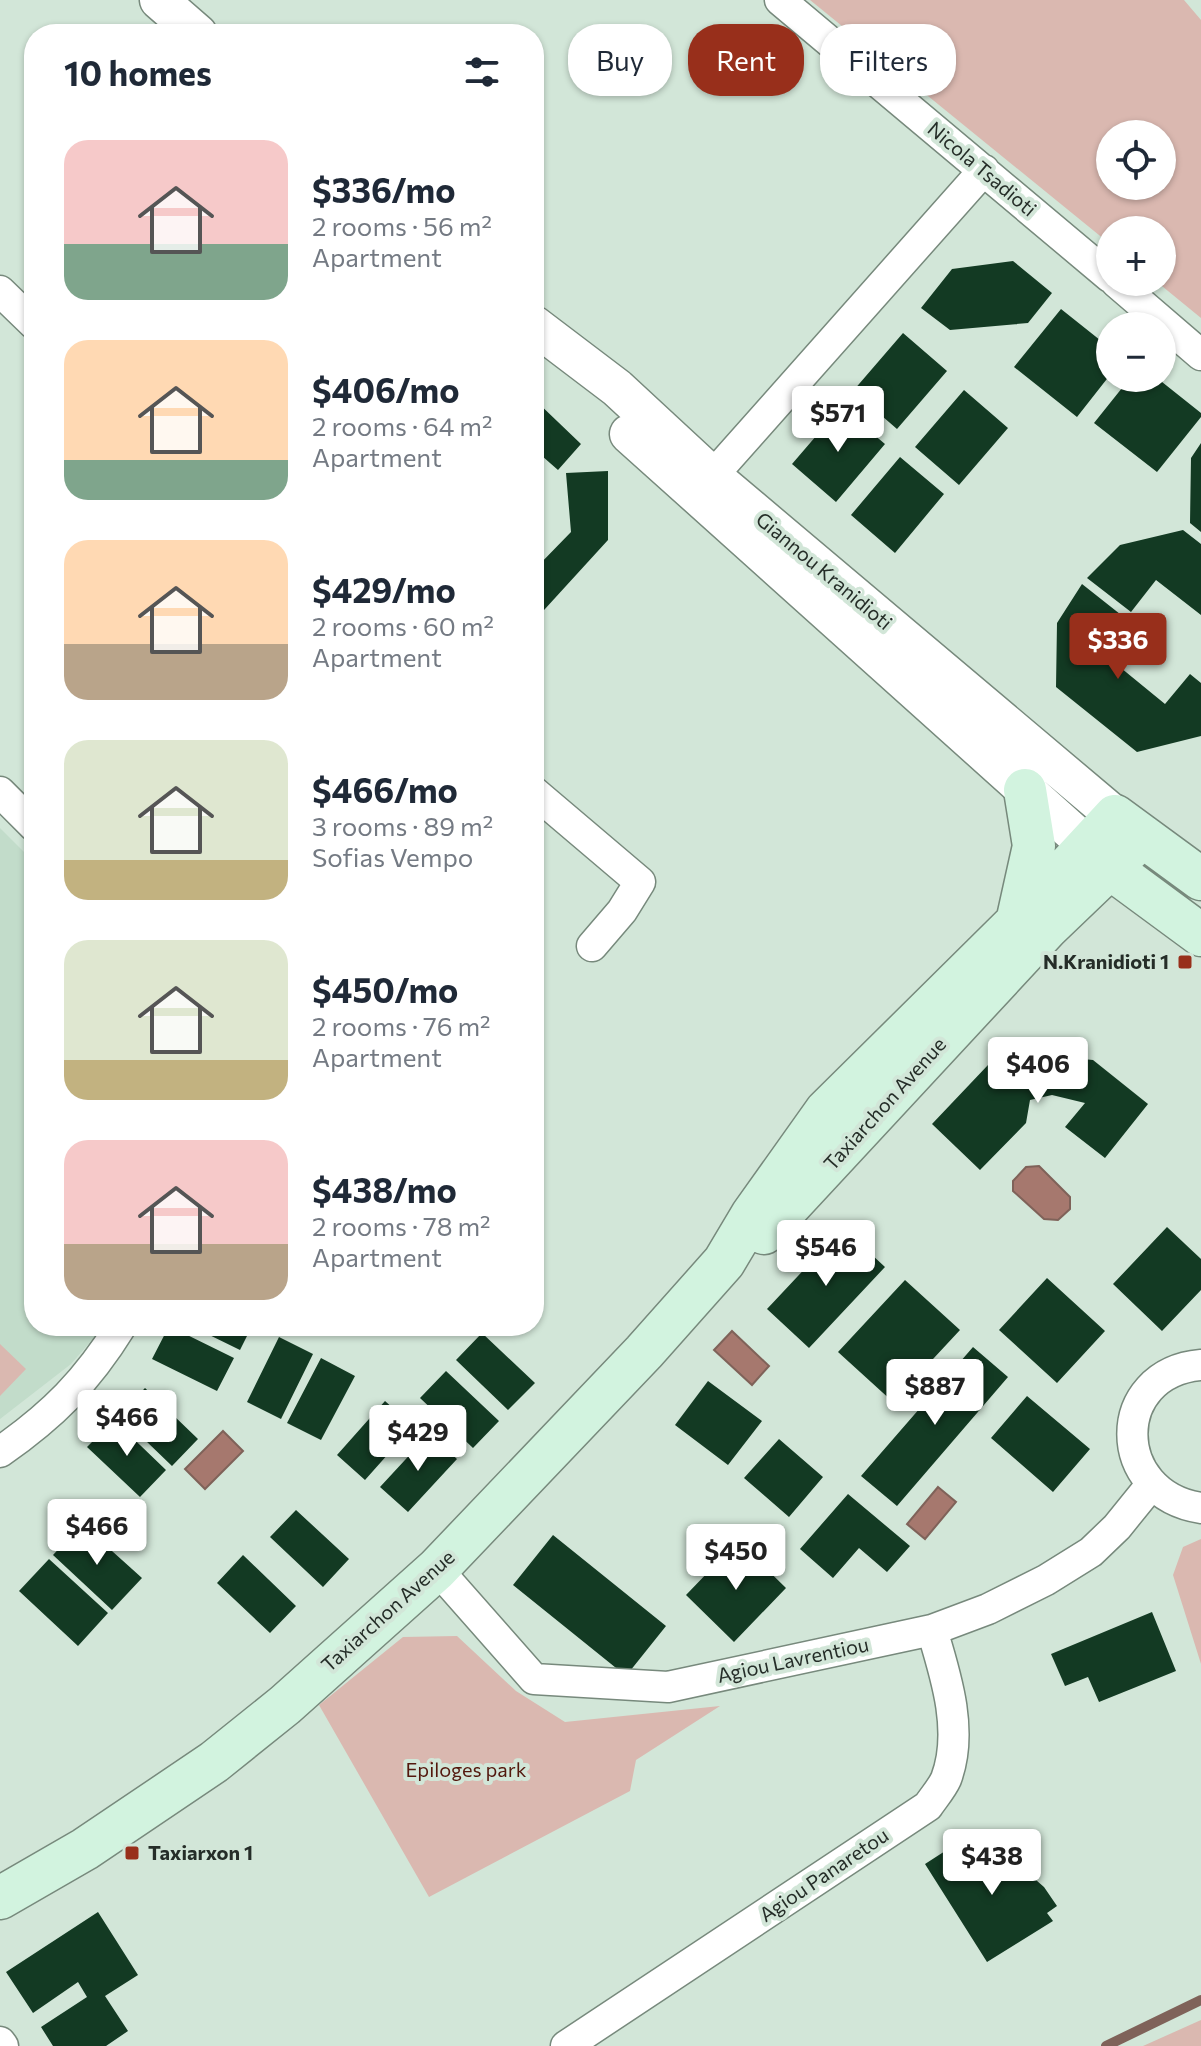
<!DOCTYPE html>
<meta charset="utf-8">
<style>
:root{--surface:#fff;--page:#f6f6f7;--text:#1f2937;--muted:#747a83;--accent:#982f1b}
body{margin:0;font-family:Commissioner,sans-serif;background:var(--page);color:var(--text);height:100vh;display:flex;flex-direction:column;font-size:30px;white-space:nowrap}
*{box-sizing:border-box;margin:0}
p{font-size:26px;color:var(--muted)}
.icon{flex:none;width:44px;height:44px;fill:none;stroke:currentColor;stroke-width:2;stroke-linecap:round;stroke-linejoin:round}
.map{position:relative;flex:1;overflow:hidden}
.sheet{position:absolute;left:24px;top:24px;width:520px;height:1312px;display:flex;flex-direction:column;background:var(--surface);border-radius:32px;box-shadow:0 2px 6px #0004}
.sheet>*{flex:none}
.top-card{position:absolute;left:568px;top:24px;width:512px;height:72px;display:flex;gap:16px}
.tools{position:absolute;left:1096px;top:120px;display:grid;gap:16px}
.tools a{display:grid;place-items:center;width:80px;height:80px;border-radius:50%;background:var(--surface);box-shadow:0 2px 6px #0004;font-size:40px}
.price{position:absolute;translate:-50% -68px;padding:0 18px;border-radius:8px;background:#fff;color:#222;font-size:26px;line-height:52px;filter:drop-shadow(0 2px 4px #0008)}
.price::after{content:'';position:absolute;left:50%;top:48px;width:24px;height:18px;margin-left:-12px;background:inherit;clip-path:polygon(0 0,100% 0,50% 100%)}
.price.selected{background:var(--accent);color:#fff}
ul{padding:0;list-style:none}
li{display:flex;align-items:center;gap:24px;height:200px;padding:0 40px}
li span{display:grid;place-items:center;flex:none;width:224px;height:160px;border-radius:24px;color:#555}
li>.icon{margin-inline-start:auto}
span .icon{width:96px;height:96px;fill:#fffc;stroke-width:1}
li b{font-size:34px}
h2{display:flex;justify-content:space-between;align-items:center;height:96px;padding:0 40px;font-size:34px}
.tag{padding:0 28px;border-radius:32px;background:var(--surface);box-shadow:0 2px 6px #0004;font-size:28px;line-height:72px}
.tag.selected{background:var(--accent);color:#fff}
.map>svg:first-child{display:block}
</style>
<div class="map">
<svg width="1201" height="2046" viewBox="0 0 1201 2046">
<rect width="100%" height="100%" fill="#d2e6d8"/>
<path fill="#c2dcca" d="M0 828 34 862V1326H104L71 1364 0 1419Z"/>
<path fill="#dab8b0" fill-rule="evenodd" d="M810 0H1184L1201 20V318L1157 282H1162V230H1110V244ZM1162 134V186H1110V134Z
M0 1344 26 1369 0 1396Z
M1201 1539V1664L1173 1575 1183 1547Z
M457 1636 516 1691 565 1722 720 1706 636 1760 630 1791 429 1897 319 1705 403 1637Z
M1201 2020V2046H1143Z"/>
<path fill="#a6786e" stroke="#7f6259" stroke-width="2" d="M1039 1166 1070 1197V1209L1058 1220 1044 1219 1013 1191V1181L1026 1167Z
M732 1331 769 1366 752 1385 714 1350Z
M223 1431 243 1451 205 1489 185 1469Z
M938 1487 956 1502 925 1539 907 1524Z"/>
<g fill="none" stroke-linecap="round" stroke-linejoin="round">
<path stroke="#7f6259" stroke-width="10" d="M1106 2046 1201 2000"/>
</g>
<path fill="#133a23" d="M1013 261 1052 293 1028 323 950 330 921 308 952 269Z
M1061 309 1110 348V375L1077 417 1014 367Z
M903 333 947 371 897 429 853 391Z
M1130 378H1157L1201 413V417L1157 472 1094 423Z
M964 390 1008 428 959 485 915 447Z
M534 399 581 444 558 470 534 449Z
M841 407 885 444 836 502 792 464Z
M1201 443V532L1190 523 1191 458Z
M900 457 944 494 895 553 851 515Z
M608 471V540L534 621V570L571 532 566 473Z
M1183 530 1201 544V615L1156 580 1131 612 1087 578 1120 545Z
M1082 584 1125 618 1099 650 1165 704 1190 674 1201 683V736L1137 752 1056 687 1057 623Z
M1051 1056 1093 1060 1148 1104 1105 1158 1065 1127 1085 1103 1052 1095 1030 1100 1026 1123 980 1170 932 1124 988 1065Z
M1167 1227 1201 1259V1290L1162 1331 1113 1284Z
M843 1228 885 1267 809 1348 767 1309Z
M1047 1278 1105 1331 1057 1383 999 1330Z
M905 1280 960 1330 893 1402 838 1352Z
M169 1326 234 1358 217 1391 152 1359Z
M191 1326H252L240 1350Z
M482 1333 535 1383 508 1410 456 1360Z
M279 1337 313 1354 281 1419 247 1402Z
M973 1347 1008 1377 897 1506 861 1476Z
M321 1358 355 1376 321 1440 287 1423Z
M446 1371 499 1421 473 1448 420 1398Z
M708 1381 762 1421 728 1465 675 1425Z
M145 1388 198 1439 172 1466 119 1415Z
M1027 1396 1090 1449 1053 1492 991 1438Z
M385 1401 413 1426 365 1480 337 1455Z
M114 1420 166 1470 140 1497 87 1447Z
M429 1434 457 1459 408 1512 380 1487Z
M779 1439 823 1477 789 1517 744 1478Z
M848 1494 910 1546 887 1572 859 1548 833 1578 800 1549Z
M296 1510 349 1559 323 1587 270 1537Z
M82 1524 142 1578 112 1610 53 1555Z
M553 1535 666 1626 626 1676 513 1585Z
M738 1541 786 1588 734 1642 686 1595Z
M243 1555 296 1606 270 1633 217 1583Z
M49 1559 108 1613 78 1646 19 1591Z
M1152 1612 1176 1671 1099 1702 1088 1677 1065 1686 1051 1654Z
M956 1844 970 1852 984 1845 1004 1854 1013 1866 1021 1867 1044 1887 1057 1906 1047 1913 1053 1921 987 1962 925 1864Z
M98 1912 138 1975 105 1996 128 2031 106 2046H53L41 2027 87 1997 78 1982 33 2013 6 1972Z"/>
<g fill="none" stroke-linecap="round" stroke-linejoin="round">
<g stroke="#77897c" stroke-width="33">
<path id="minor" d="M780 0 1110 277
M1116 282 1201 355
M0 291 34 324
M699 491 984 170
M0 792 34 826
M534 792 640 882 622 911 592 946
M1201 1365C1109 1373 1110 1494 1201 1508
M0 1452C53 1415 87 1381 121 1326
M437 1569 534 1679 668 1687 932 1630 988 1609 1046 1580 1091 1552 1117 1527 1151 1485
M0 2042 3 2046
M566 2046 928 1806C934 1797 942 1788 946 1779 964 1732 946 1676 932 1630"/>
</g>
<g stroke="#77897c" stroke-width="41">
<path id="tertiary" d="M159 0 198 34
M534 325 617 388 712 476 1115 816
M629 434 1088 846"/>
</g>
<g stroke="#77897c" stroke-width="45">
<path id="secondary" d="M1092 850 1110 868 1201 935
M1018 918 1034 846 1025 790
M764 1233 1048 927 1142 837
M0 1898 85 1849 214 1762 285 1705 437 1569 644 1352 724 1262 752 1215 826 1111 1016 923 1115 816 1201 879"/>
</g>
<use href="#minor" stroke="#fff" stroke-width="30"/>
<use href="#tertiary" stroke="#fff" stroke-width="38"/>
<use href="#secondary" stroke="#d2f3df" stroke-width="42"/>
</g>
<g fill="#982f1b" stroke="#d2e6d8" stroke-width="3">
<rect x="1177" y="954" width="16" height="16" rx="4"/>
<rect x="124" y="1845" width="16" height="16" rx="4"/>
</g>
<g text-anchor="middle" stroke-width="8" stroke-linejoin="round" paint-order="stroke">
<g font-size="20" fill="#252d28" stroke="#d2e6d8">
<text transform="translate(982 169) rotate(40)" y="7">Nicola Tsadioti</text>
<text transform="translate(824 571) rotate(40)" y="7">Giannou Kranidioti</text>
<text transform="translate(885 1104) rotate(-48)" y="7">Taxiarchon Avenue</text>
<text transform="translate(388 1611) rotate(-42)" y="7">Taxiarchon Avenue</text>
<text transform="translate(793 1660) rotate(-12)" y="7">Agiou Lavrentiou</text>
<text transform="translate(824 1875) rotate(-34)" y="7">Agiou Panaretou</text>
</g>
<g font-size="20" font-weight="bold" fill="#252d28" stroke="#d2e6d8" text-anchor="end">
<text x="1169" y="969">N.Kranidioti 1</text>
<text x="148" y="1860" text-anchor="start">Taxiarxon 1</text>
</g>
<g font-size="20" fill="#53180d" stroke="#d2e6d8">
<text x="466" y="1777">Epiloges park</text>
</g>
</g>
</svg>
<div class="tools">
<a><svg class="icon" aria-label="locate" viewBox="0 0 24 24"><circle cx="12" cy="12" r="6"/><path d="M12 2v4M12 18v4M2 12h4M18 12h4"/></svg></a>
<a>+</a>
<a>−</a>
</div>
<b class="price" style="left:838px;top:454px">$571</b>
<b class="price selected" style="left:1118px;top:681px">$336</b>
<b class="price" style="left:1038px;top:1105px">$406</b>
<b class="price" style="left:826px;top:1288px">$546</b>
<b class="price" style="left:935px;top:1427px">$887</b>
<b class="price" style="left:127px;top:1458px">$466</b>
<b class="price" style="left:418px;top:1473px">$429</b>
<b class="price" style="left:97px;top:1567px">$466</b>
<b class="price" style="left:736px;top:1592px">$450</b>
<b class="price" style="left:992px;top:1897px">$438</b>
<div class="top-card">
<a class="tag">Buy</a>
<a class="tag selected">Rent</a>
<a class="tag">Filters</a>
</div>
<section class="sheet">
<h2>10 homes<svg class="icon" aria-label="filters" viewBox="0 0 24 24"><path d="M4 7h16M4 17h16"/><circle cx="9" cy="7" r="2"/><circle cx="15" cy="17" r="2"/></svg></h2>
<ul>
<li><span style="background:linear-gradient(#f6c9c9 65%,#7fa58c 0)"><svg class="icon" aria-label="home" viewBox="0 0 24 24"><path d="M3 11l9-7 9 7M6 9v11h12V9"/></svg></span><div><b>$336/mo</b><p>2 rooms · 56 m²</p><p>Apartment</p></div></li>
<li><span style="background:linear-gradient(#ffd9b3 75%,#7fa58c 0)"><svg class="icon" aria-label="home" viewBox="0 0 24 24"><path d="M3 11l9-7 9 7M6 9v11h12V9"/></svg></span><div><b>$406/mo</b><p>2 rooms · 64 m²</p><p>Apartment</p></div></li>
<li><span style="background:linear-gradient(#ffd9b3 65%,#b9a48a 0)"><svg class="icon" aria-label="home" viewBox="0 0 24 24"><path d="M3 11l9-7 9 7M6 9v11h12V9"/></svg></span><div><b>$429/mo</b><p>2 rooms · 60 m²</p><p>Apartment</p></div></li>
<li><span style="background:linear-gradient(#dfe7d0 75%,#c2b280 0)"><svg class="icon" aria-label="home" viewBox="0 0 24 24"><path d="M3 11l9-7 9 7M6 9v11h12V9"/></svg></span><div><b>$466/mo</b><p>3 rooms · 89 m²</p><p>Sofias Vempo</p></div></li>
<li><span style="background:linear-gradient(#dfe7d0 75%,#c2b280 0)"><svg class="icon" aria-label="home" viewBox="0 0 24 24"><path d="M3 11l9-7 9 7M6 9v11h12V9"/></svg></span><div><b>$450/mo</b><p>2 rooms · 76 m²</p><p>Apartment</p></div></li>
<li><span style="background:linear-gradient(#f6c9c9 65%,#b9a48a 0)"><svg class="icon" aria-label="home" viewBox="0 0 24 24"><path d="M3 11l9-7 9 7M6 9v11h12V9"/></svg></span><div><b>$438/mo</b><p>2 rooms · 78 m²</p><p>Apartment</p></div></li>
</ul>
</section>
</div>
